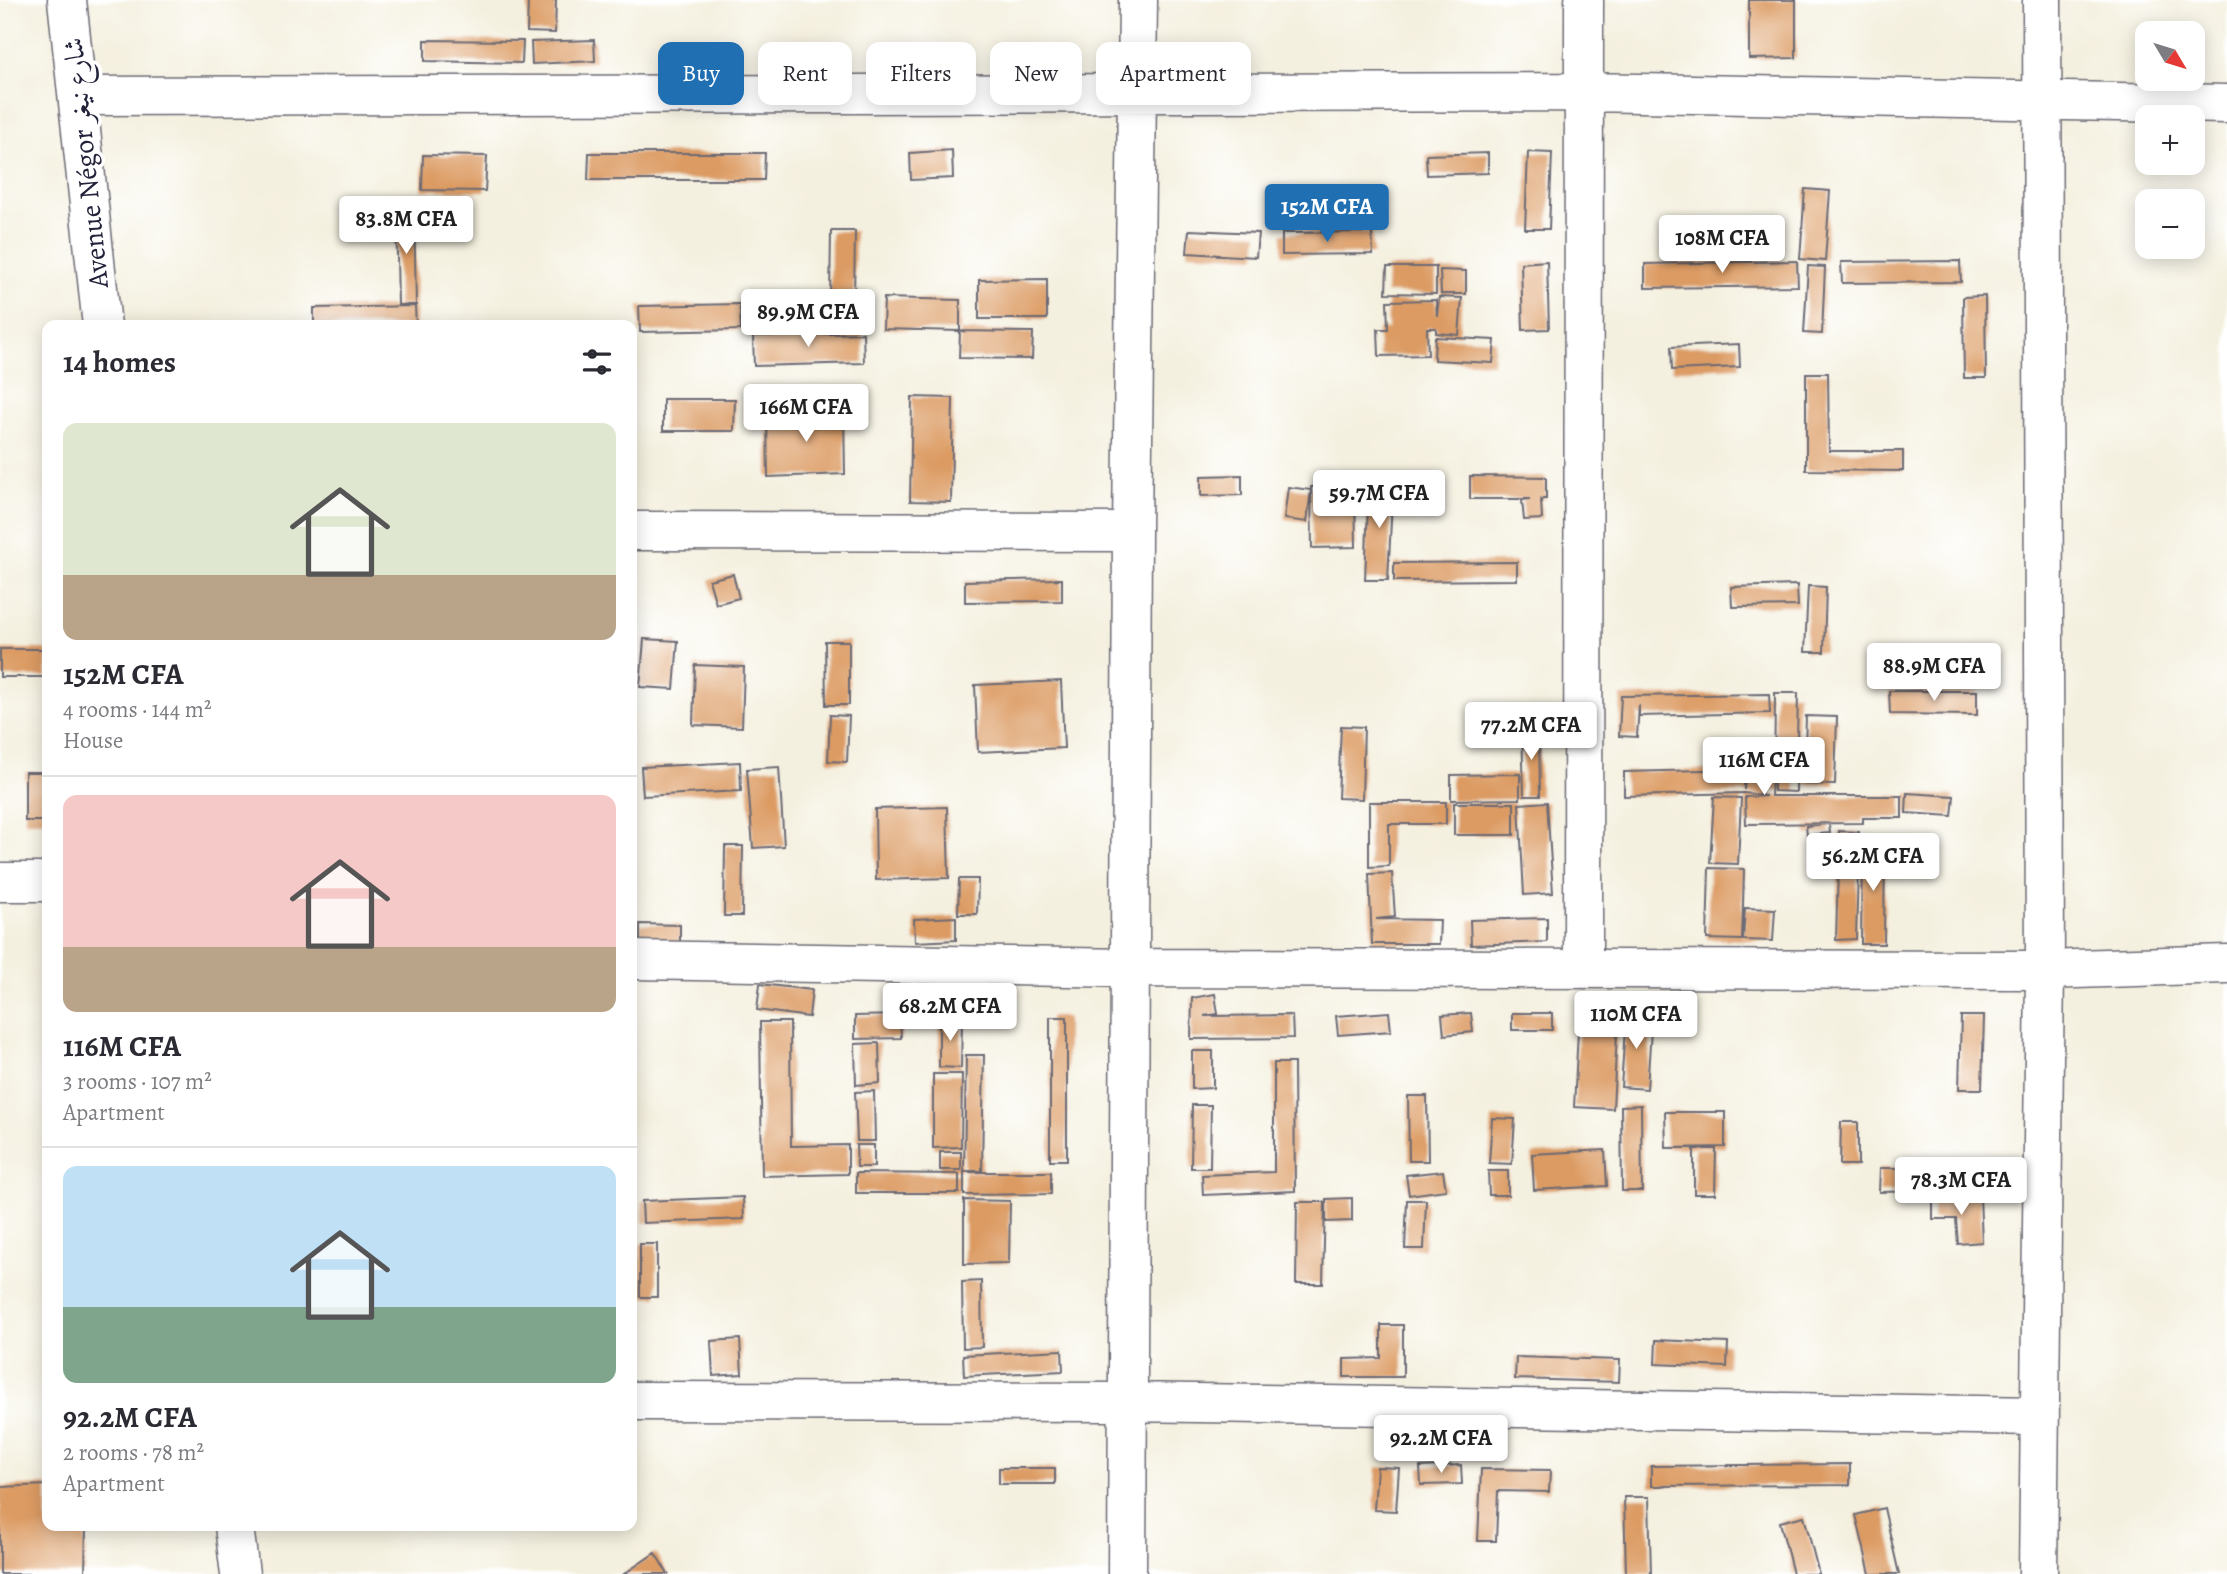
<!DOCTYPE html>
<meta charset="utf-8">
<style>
:root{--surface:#fff;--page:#f7f7f7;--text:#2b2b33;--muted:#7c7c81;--line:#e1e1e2;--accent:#1f6fb2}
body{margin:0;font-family:Alegreya,Amiri,serif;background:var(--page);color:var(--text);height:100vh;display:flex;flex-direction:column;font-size:26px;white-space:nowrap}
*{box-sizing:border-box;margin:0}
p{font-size:23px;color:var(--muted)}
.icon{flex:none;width:38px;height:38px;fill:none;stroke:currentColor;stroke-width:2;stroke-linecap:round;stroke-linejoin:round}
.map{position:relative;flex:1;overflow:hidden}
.sheet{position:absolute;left:42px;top:320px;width:595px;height:1211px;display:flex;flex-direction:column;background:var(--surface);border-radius:14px;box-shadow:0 4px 18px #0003}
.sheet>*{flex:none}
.banner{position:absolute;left:658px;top:42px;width:665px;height:63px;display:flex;gap:14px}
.needle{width:46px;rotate:128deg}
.buttons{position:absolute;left:2135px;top:21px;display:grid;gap:14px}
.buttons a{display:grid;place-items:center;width:70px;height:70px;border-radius:14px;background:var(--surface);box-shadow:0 4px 18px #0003;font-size:35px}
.price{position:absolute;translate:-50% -60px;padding:0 16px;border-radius:7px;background:#fff;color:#222;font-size:23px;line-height:46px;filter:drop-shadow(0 2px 4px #0008)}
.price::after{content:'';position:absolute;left:50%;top:42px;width:21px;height:16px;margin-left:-10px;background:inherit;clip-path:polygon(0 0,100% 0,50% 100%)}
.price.current{background:var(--accent);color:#fff}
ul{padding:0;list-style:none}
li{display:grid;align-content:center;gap:14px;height:371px;padding:0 21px}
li+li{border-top:2px solid var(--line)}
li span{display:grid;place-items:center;height:217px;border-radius:14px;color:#555}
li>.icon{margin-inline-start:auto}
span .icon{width:126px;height:126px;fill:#fffc;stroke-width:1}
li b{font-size:30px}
h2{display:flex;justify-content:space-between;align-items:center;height:84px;padding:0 21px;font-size:30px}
.pill{padding:0 24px;border-radius:14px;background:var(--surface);box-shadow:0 4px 18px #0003;font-size:24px;line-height:63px}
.pill.current{background:var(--accent);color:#fff}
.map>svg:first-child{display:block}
</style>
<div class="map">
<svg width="2227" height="1574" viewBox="0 0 2227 1574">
<rect width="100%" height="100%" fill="#fff"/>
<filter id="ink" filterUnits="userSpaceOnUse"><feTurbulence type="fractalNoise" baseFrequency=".0143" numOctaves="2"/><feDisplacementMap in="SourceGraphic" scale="14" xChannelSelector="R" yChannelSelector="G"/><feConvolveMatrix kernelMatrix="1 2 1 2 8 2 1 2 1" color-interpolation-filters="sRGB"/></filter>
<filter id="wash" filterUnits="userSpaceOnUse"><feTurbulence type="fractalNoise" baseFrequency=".00686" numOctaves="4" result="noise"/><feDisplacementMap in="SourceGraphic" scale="28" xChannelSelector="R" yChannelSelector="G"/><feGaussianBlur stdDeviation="1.57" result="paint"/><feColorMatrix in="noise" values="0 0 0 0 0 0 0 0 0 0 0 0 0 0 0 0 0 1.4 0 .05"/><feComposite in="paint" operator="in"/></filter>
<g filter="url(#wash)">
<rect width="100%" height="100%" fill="#f4f0df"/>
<g id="blocks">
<path fill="#dc9b63" d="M528 0H556L555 33 527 32Z
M1749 0H1796V58L1749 59Z
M425 40 523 41 522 63 425 61Z
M594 40 595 61 532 64 531 42Z
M952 150 953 178 911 180 910 153Z
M1528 152 1552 153 1549 229H1525Z
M589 153H765L764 180H588Z
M1488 153V173L1427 175 1426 155Z
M423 155 487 156 485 191 422 190Z
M1805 189 1830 191 1825 261 1800 259Z
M396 206H414L416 305H398Z
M1189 230 1258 233 1256 257 1187 253Z
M831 231H855L854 302H830Z
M1372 232 1373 254 1282 255V233Z
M1547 261 1549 329 1523 330 1521 263Z
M1797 261 1798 286 1645 288V264Z
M1960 261 1961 282 1842 283 1841 262Z
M1808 266 1825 267 1822 334 1804 333Z
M1387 267H1436V294L1386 293Z
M1440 270 1466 271V294H1441Z
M1047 279V319H979V280Z
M1985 296 1986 378H1964L1963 297Z
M1439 297 1462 298 1459 335 1436 333V328H1427L1428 355 1379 356 1378 329H1388L1387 301 1436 300 1437 316Z
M884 298 960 300V331L1033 332 1032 359 959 358 960 331 883 329Z
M740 304 741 330 640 332 639 306Z
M415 306 416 326H314V308Z
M863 333 864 363 754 366 753 336Z
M1435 337 1495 340 1493 363 1434 360Z
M1739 344 1740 367 1672 370 1671 347Z
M1806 373H1828L1829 451H1903V471L1806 470Z
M912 397 953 398 951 502 910 501Z
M663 399H735L734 431H663Z
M844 411 845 474 768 477 767 414Z
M1242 475V495L1201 496V476Z
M1470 476 1546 477V499H1541L1542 519 1524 520 1522 500 1530 499H1470Z
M1369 480 1393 481 1388 580H1365Z
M1355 486 1356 547 1312 548 1311 487Z
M1288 487 1311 490 1307 522 1284 519Z
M1517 562V580L1394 581V563Z
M733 574 739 598 716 604 709 580Z
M1062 579V601L965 602V581Z
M1797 585 1798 606 1732 607 1731 587Z
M1808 586 1826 587 1824 652H1805Z
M644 639 678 641 674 689 640 687Z
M825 641H849V705H826Z
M0 649H47V677H0Z
M695 665 744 667 742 727 693 725Z
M1061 681 1064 748 978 752 975 685Z
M1889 691H1977V715L1890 714Z
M1775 693H1798L1796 792 1774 791Z
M1769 694 1770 713 1639 716V705L1637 737 1619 736 1621 696Z
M830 715 849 716 847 762 828 761Z
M1806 716 1837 717 1835 785 1804 784Z
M1341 726 1364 727 1362 799 1338 798Z
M1522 729H1539L1540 796H1524Z
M740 762 741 791 643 796 641 767Z
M779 767 784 846 753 848 747 769Z
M1744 769V790L1745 777 1772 779 1771 796H1902V818H1863V823L1746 824 1745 797 1766 796 1744 793 1624 796V772Z
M25 772H47V821H25Z
M1520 774V799L1451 800V775Z
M1907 793 1954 796 1952 816 1906 813Z
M1714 797 1741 798 1738 864 1710 863Z
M1369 802H1446V824H1389V866L1369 867Z
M1547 802 1553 893 1524 895 1519 804Z
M1454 803H1514V835H1454Z
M947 807 949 878 876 880 875 809Z
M1829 824 1830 833 1807 835 1806 826Z
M1839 831 1859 832 1856 939 1836 940Z
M1862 842H1885L1884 944H1861Z
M725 846H743L742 916H724Z
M1709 868 1744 869 1742 940 1707 939Z
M1392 873 1395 917 1376 919 1440 920 1439 944H1372L1369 874Z
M959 879H978L977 914H958Z
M1745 908 1775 909 1773 941 1743 940Z
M956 917V940L915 942 914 919Z
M1547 918V942L1471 945 1470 920Z
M640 924 680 925V944L640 943Z
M760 984 812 990 809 1017 757 1010Z
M1215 994 1218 1014 1204 1016 1292 1015 1293 1038 1191 1039 1192 998Z
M1389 1012 1391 1031 1338 1035 1336 1016Z
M1471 1013 1473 1032 1444 1035 1442 1015Z
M1512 1013H1552V1030H1512Z
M1626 1013 1652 1015 1647 1089 1621 1087Z
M900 1015 901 1038 855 1039V1016Z
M1961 1016H1984L1982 1089H1959Z
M1050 1017H1067V1160H1050Z
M939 1019H962L961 1068 939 1067Z
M760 1022H790L791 1146 848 1145V1174L762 1176Z
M1578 1031 1617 1033 1613 1109 1574 1107Z
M879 1043 880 1083 856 1085 855 1044Z
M1192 1051H1213V1088L1192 1089Z
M966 1055H984L982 1171H964Z
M1274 1063H1294L1295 1191 1203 1195 1202 1175 1274 1172Z
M933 1074H962L961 1147 933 1148Z
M874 1091 875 1141H857L855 1092Z
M1408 1096H1427L1428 1161H1409Z
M1192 1105H1211L1210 1168H1191Z
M1641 1105 1642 1191H1622L1621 1106Z
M1665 1112H1725V1147L1666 1148Z
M1492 1118 1515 1119 1512 1164 1489 1163Z
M1841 1122H1858V1165H1840Z
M856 1145H874V1167H857Z
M1694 1149H1716L1715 1194H1694Z
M1605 1150 1607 1186 1534 1190 1532 1154Z
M940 1152H961V1170H940Z
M1880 1168H1929V1191L1879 1192Z
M1443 1171 1446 1190 1409 1195 1406 1175Z
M1488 1171H1508V1195H1489Z
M964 1172H1051V1194L964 1195Z
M856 1173 959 1174V1193H856Z
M743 1197 744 1219 643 1223 642 1201Z
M1980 1197 1982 1242 1958 1244 1956 1219H1933V1198Z
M1352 1198V1221L1326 1222V1199Z
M964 1200 1010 1201 1009 1263 964 1264Z
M1407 1200H1426L1424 1249H1405Z
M1297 1202H1325L1323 1284H1296Z
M640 1244H657V1297H640Z
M981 1281 982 1347 963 1348 962 1282Z
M1381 1325H1403V1377H1344V1359L1381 1358Z
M740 1339 742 1374 713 1376 711 1341Z
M1656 1340 1728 1343 1727 1367 1655 1364Z
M1062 1350 1063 1371 964 1376 963 1355Z
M1516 1357 1620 1360 1619 1382 1515 1379Z
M1850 1464V1485L1651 1486V1466Z
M1461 1465 1462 1484 1421 1485 1420 1467Z
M1377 1467 1399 1468 1396 1511 1374 1510Z
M999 1468H1055V1484H999Z
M1481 1469 1550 1470 1549 1492 1498 1491 1496 1541H1478Z
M47 1485V1526H86L85 1574H0V1487Z
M1624 1497H1649L1651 1574H1626Z
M1884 1508 1899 1574H1870L1856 1515Z
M1804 1516 1819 1574H1793L1780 1522Z
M655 1553 668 1574H624Z"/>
</g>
</g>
<g filter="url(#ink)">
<use href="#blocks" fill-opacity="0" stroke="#6c6a74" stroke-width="2"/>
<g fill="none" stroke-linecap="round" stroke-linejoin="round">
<g stroke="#6c6a74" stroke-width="41">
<path id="minor" d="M78 96 1585 92 2227 104
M632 531 1132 532
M0 882H47
M632 960 1130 968 2045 970 2227 964
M1583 969 1584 0
M632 1401 1128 1402 2040 1416
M1127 1574 1132 532 1138 0
M2038 1574 2045 970 2042 0"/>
</g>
<g stroke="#6c6a74" stroke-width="41">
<path id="secondary" d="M67 0 102 326
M234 1526 240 1574"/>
</g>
<use href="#minor" stroke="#fff" stroke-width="38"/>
<use href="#secondary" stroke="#fff" stroke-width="38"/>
</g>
</g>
<g text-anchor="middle" stroke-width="7" stroke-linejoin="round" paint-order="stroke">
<g font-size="28" fill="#22223b" stroke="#fff">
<text transform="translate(85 163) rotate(-96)" y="10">Avenue Négor شارع نيغر</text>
</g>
</g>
</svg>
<div class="buttons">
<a><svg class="needle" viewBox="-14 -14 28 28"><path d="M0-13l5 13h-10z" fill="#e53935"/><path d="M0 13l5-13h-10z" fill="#7c7c81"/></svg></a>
<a>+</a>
<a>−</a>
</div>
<b class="price current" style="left:1327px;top:244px">152M CFA</b>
<b class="price" style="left:406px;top:256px">83.8M CFA</b>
<b class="price" style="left:1722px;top:275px">108M CFA</b>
<b class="price" style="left:808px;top:349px">89.9M CFA</b>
<b class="price" style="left:806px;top:444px">166M CFA</b>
<b class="price" style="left:1379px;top:530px">59.7M CFA</b>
<b class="price" style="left:1934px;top:703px">88.9M CFA</b>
<b class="price" style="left:1531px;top:762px">77.2M CFA</b>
<b class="price" style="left:1764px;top:797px">116M CFA</b>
<b class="price" style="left:1873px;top:893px">56.2M CFA</b>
<b class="price" style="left:950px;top:1043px">68.2M CFA</b>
<b class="price" style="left:1636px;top:1051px">110M CFA</b>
<b class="price" style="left:1961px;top:1217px">78.3M CFA</b>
<b class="price" style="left:1441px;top:1475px">92.2M CFA</b>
<div class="banner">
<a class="pill current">Buy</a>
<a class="pill">Rent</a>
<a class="pill">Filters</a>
<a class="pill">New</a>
<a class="pill">Apartment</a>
</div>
<section class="sheet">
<h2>14 homes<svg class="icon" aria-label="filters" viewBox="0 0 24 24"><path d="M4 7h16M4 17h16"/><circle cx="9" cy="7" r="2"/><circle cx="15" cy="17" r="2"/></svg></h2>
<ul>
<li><span style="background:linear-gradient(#dfe7d0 70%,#b9a48a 0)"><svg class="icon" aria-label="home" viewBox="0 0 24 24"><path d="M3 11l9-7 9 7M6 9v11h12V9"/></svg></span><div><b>152M CFA</b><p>4 rooms · 144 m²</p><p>House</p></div></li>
<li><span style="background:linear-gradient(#f6c9c9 70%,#b9a48a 0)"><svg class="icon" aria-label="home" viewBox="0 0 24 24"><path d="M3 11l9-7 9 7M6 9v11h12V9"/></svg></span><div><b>116M CFA</b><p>3 rooms · 107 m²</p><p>Apartment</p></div></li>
<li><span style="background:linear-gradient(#bfe0f5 65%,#7fa58c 0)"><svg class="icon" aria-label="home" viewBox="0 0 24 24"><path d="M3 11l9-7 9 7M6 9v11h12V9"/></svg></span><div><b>92.2M CFA</b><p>2 rooms · 78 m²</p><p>Apartment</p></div></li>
</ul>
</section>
</div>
